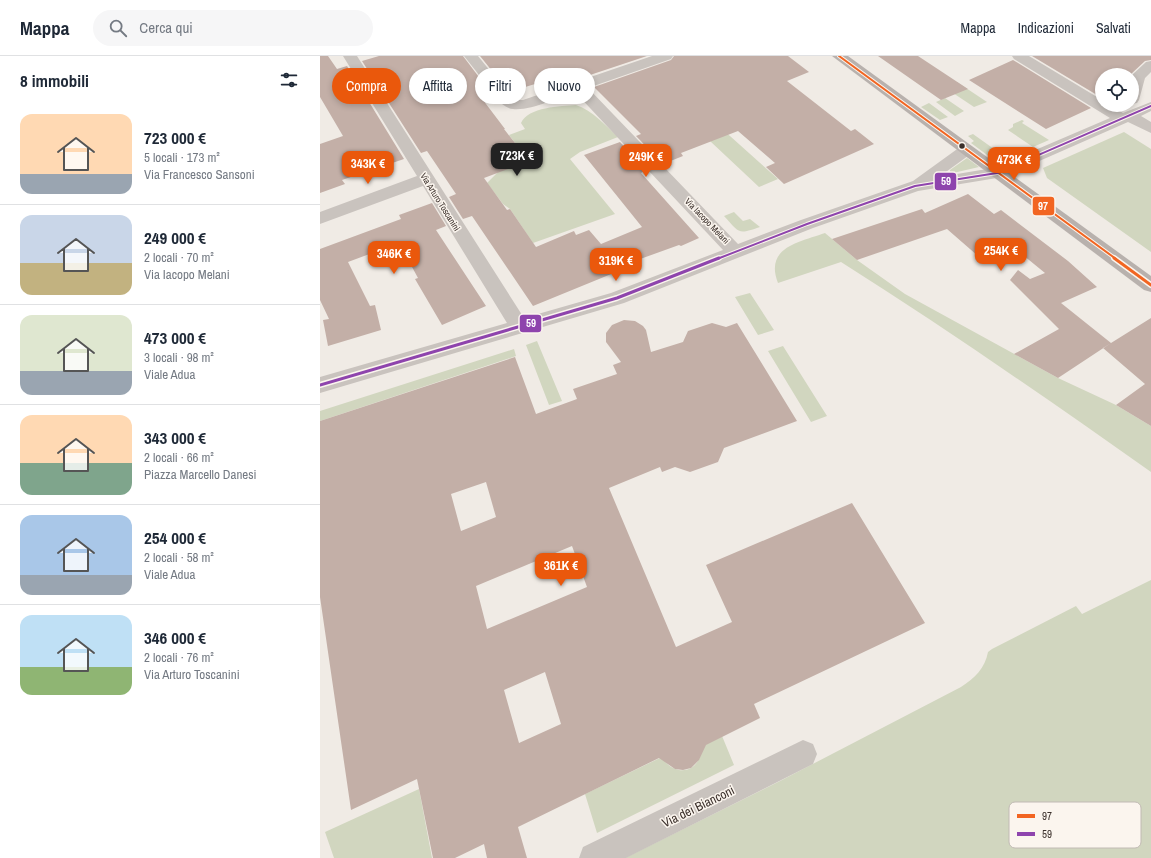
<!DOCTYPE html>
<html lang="it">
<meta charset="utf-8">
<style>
:root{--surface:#fff;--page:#f6f6f7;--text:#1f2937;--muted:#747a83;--line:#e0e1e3;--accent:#ea580c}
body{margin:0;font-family:"Archivo Narrow",sans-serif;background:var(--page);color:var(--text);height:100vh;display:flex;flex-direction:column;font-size:15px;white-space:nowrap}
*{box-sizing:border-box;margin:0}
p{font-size:13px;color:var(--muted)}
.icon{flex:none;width:22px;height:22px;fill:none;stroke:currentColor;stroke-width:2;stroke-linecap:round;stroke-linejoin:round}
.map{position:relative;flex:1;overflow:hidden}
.sheet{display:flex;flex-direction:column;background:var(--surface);width:320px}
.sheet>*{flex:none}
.hud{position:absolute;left:12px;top:12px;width:380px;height:36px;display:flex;gap:8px}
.buttons{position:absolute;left:775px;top:12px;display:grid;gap:8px}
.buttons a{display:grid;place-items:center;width:44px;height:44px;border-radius:50%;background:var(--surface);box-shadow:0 2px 6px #0003;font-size:20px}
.price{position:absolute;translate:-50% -34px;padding:0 9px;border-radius:8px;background:var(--accent);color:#fff;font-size:13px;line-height:26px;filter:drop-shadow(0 1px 2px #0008)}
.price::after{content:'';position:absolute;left:50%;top:24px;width:12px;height:9px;margin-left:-6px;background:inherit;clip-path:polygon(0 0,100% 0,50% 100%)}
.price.selected{background:#222;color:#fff}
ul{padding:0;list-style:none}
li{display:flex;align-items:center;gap:12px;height:100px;padding:0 20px}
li+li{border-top:1px solid var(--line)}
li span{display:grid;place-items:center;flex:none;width:112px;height:80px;border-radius:12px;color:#555}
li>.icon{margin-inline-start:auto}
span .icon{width:48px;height:48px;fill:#fffc;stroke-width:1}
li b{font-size:17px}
h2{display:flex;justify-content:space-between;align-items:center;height:48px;padding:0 20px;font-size:17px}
.pill{padding:0 14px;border-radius:18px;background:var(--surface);box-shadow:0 2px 6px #0003;font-size:14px;line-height:36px}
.pill.selected{background:var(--accent);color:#fff}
header{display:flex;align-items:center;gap:24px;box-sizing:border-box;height:56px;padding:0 20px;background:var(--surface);border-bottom:1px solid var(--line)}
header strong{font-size:19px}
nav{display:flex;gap:22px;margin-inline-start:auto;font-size:14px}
.search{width:280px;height:36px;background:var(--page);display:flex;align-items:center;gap:10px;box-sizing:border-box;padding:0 14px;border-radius:22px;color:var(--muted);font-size:15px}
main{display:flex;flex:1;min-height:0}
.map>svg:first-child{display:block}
</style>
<header>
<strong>Mappa</strong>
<div class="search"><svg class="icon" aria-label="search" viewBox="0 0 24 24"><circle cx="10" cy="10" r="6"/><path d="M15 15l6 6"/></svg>Cerca qui</div>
<nav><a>Mappa</a><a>Indicazioni</a><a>Salvati</a></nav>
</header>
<main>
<section class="sheet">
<h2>8 immobili<svg class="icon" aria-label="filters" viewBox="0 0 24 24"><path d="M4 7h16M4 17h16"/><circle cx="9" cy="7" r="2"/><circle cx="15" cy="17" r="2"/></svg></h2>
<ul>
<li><span style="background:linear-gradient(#ffd9b3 75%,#9aa5b1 0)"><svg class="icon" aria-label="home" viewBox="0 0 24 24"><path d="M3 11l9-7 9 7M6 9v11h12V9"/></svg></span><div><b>723 000 €</b><p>5 locali · 173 m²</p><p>Via Francesco Sansoni</p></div></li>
<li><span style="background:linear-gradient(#c9d6e8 60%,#c2b280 0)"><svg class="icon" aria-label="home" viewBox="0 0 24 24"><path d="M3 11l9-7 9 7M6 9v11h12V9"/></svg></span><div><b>249 000 €</b><p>2 locali · 70 m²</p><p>Via Iacopo Melani</p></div></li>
<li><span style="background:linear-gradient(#dfe7d0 70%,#9aa5b1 0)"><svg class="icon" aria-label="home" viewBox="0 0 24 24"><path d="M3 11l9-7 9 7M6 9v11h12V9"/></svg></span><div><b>473 000 €</b><p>3 locali · 98 m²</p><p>Viale Adua</p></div></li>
<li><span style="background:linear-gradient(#ffd9b3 60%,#7fa58c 0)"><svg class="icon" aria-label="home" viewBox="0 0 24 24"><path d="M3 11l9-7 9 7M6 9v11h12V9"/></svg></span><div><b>343 000 €</b><p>2 locali · 66 m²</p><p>Piazza Marcello Danesi</p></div></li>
<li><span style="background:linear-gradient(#a9c7e8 75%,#9aa5b1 0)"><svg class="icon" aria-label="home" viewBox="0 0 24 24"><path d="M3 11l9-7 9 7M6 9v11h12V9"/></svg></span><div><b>254 000 €</b><p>2 locali · 58 m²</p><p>Viale Adua</p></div></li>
<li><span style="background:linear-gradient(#bfe0f5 65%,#8fb573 0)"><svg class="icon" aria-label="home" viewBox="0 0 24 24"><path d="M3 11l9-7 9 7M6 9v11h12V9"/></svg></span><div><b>346 000 €</b><p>2 locali · 76 m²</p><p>Via Arturo Toscanini</p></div></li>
</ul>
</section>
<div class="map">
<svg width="831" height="802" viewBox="0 0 831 802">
<rect width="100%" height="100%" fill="#f0ebe5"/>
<path fill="#d1d6bf" d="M637 26 667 46 654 51 624 31Z
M625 42 644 55 635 60 616 46Z
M609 47 628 61 620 64 601 51Z
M256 49C273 55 285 69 298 81L260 96 250 103 295 158 213 187 190 153 183 148 167 127 178 116 209 105 189 79 205 73 201 67C208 51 241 50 256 49Z
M391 63 458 123 439 131 374 70Z
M702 64 704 65 702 67 729 84 713 91 688 74 693 71V68Z
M804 76 831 93V196L727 122 723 112Z
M653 78 688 103 690 105 683 108 678 107 651 87 654 85 648 80Z
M647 102 659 111 633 117 630 116V114Z
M414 156 423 165 430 163 440 171C417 179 420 177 404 160Z
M505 177 537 204 585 238 738 322 796 349 831 370V416C729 344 627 273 521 206L458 227C444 191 480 186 505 177Z
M430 237 454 274 438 279 415 241Z
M217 285 242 345 229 349 206 289Z
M463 290 507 360 491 366 448 295Z
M194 293 196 300 0 365V355Z
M831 524V802H305L462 724 641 631C655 622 665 612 668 596L672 593 756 550 762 558Z
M388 646 414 709 277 777 265 738 342 701C346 708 351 712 359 714 389 718 386 665 388 646Z
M99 733 112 802H14L5 776Z"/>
<path fill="#c3afa7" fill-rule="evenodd" d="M0 0H8L17 13 27 10 84 103 22 124 25 128 0 137V88L23 80 0 41Z
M59 0H143L174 41 163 44 185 73H184L209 105 164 122 187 154 190 153 216 191 254 175 256 179 269 174 281 188 322 171 264 99 300 86 326 114 321 117 379 182 361 190 359 189 298 211 301 214 213 250 152 160 143 163 129 141 136 138 107 95 101 97 42 5Z
M160 0H327L234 31 228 24 189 36Z
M354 0H468L489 16 467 25 531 75 535 73 554 88 464 128 446 111 455 107 418 75 361 97 363 100 343 108 316 80 321 78 274 31 351 4Z
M558 0H598L648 33 621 44Z
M712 0H831V4L825 5 810 19H782V42Z
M693 4 771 52 726 73 649 24Z
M648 138 674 158 681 154 748 205 777 231 741 247 791 287 738 322 694 298 739 273 690 224 698 214 710 223 725 217 687 186 658 200 627 173 537 204 512 183 602 153 605 157Z
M112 147 126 170 116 174 166 250 122 269 95 223 98 222 79 187 28 206 50 250 55 249 61 274 8 290 3 264 9 263 0 244V193L81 163 79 159Z
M831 262V370L796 349 825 328 783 292Z
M304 264 315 265 323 270 326 274 331 296 363 286 368 275 392 267 406 271 417 267 477 365 404 392 398 406 370 416 355 411 342 416 340 411 289 432 356 591 412 566 386 509 532 447 605 567 434 648 440 662 386 689 379 704 371 712 363 714 355 713 339 702 198 771 207 802H167L164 788 135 802H113L97 723 31 754 0 541V365L195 301 216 358 257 343 253 333 297 318 293 309 301 306 286 286V277L292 269ZM166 426 176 461 141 475 131 438ZM252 490 267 531 167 573 156 530ZM225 616 241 668 199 687 184 634Z"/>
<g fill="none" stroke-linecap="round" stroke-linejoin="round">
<path fill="#c9c3be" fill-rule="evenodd" d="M23 0H37L204 262 291 237 403 194 255 36C239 41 211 55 193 53 189 53 185 50 182 48L144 0H158L192 42 197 44H203L332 0H353L351 3 268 32 418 188 481 164 593 125 640 91 646 89 652 91 654 94 652 97 619 121 673 112 790 62 694 3 692 0H709L782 44V49H790L803 57 831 46V55L821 60 831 66V77L808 66 683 121 598 135 493 172 304 247 0 337V321L187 267 103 130 0 168V156L97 120Z
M831 5V16L825 22 819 44 817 47 812 48V19L826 6Z
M483 684 493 688 497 698 493 708 306 802H259L263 791Z"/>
<path fill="#b8b1ad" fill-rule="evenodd" d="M512 0H528L831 220V236L824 234Z"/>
<g stroke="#fbf5ee" stroke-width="4">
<path id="bus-1-far1" d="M519 0 796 203"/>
</g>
<g stroke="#fbf5ee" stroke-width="6">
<path id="bus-1" d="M794 202 831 229"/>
</g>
<g stroke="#fbf5ee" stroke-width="4">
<path id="bus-2-far1" d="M397 203 487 168 595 130 677 117 831 50"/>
</g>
<g stroke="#fbf5ee" stroke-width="6">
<path id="bus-2" d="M0 329 297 242 399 202"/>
</g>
<use href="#bus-1-far1" stroke="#f26522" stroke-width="2"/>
<use href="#bus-1" stroke="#f26522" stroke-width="3"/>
<use href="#bus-2-far1" stroke="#8e44ad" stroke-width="2"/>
<use href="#bus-2" stroke="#8e44ad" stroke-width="3"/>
</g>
<circle fill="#3b302b" stroke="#fbf5ee" stroke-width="1.5" cx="642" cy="90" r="3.5"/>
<g text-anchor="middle" stroke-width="3" stroke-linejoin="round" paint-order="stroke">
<g font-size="9" fill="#3b302b" stroke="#fbf5ee">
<text transform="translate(120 146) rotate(58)" y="3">Via Arturo Toscanini</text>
<text transform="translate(387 165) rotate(46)" y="3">Via Iacopo Melani</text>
</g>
<g font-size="13" fill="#3b302b" stroke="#fbf5ee">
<text transform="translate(378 750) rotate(-26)" y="5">Via dei Bianconi</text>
</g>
</g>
<rect x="689" y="746" width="132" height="46" rx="6" fill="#fbf5ee" stroke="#c1bab4" stroke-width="1"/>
<rect x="697" y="758" width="18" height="4" fill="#f26522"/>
<rect x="697" y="776" width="18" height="4" fill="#8e44ad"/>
<g font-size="11" fill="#3b302b">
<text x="722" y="764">97</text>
<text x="722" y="782">59</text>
</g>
<g stroke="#fbf5ee" stroke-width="1.5">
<rect x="614" y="116" width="23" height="19" rx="4" fill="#8e44ad"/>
<rect x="712" y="140" width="23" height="20" rx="4" fill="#f26522"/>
<rect x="199" y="258" width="23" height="19" rx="4" fill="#8e44ad"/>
</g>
<g font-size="11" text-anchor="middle" font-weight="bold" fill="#fff">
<text x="626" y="129">59</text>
<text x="723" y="154">97</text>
<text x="211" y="271">59</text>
</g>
</svg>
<div class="buttons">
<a><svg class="icon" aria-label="locate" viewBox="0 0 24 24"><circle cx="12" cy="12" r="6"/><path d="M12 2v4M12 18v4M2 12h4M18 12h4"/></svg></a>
</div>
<b class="price selected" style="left:197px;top:121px">723K €</b>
<b class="price" style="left:326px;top:122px">249K €</b>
<b class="price" style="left:694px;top:125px">473K €</b>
<b class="price" style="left:48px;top:129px">343K €</b>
<b class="price" style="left:681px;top:216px">254K €</b>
<b class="price" style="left:74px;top:219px">346K €</b>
<b class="price" style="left:296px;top:226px">319K €</b>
<b class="price" style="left:241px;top:531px">361K €</b>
<div class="hud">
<a class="pill selected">Compra</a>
<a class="pill">Affitta</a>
<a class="pill">Filtri</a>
<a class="pill">Nuovo</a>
</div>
</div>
</main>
